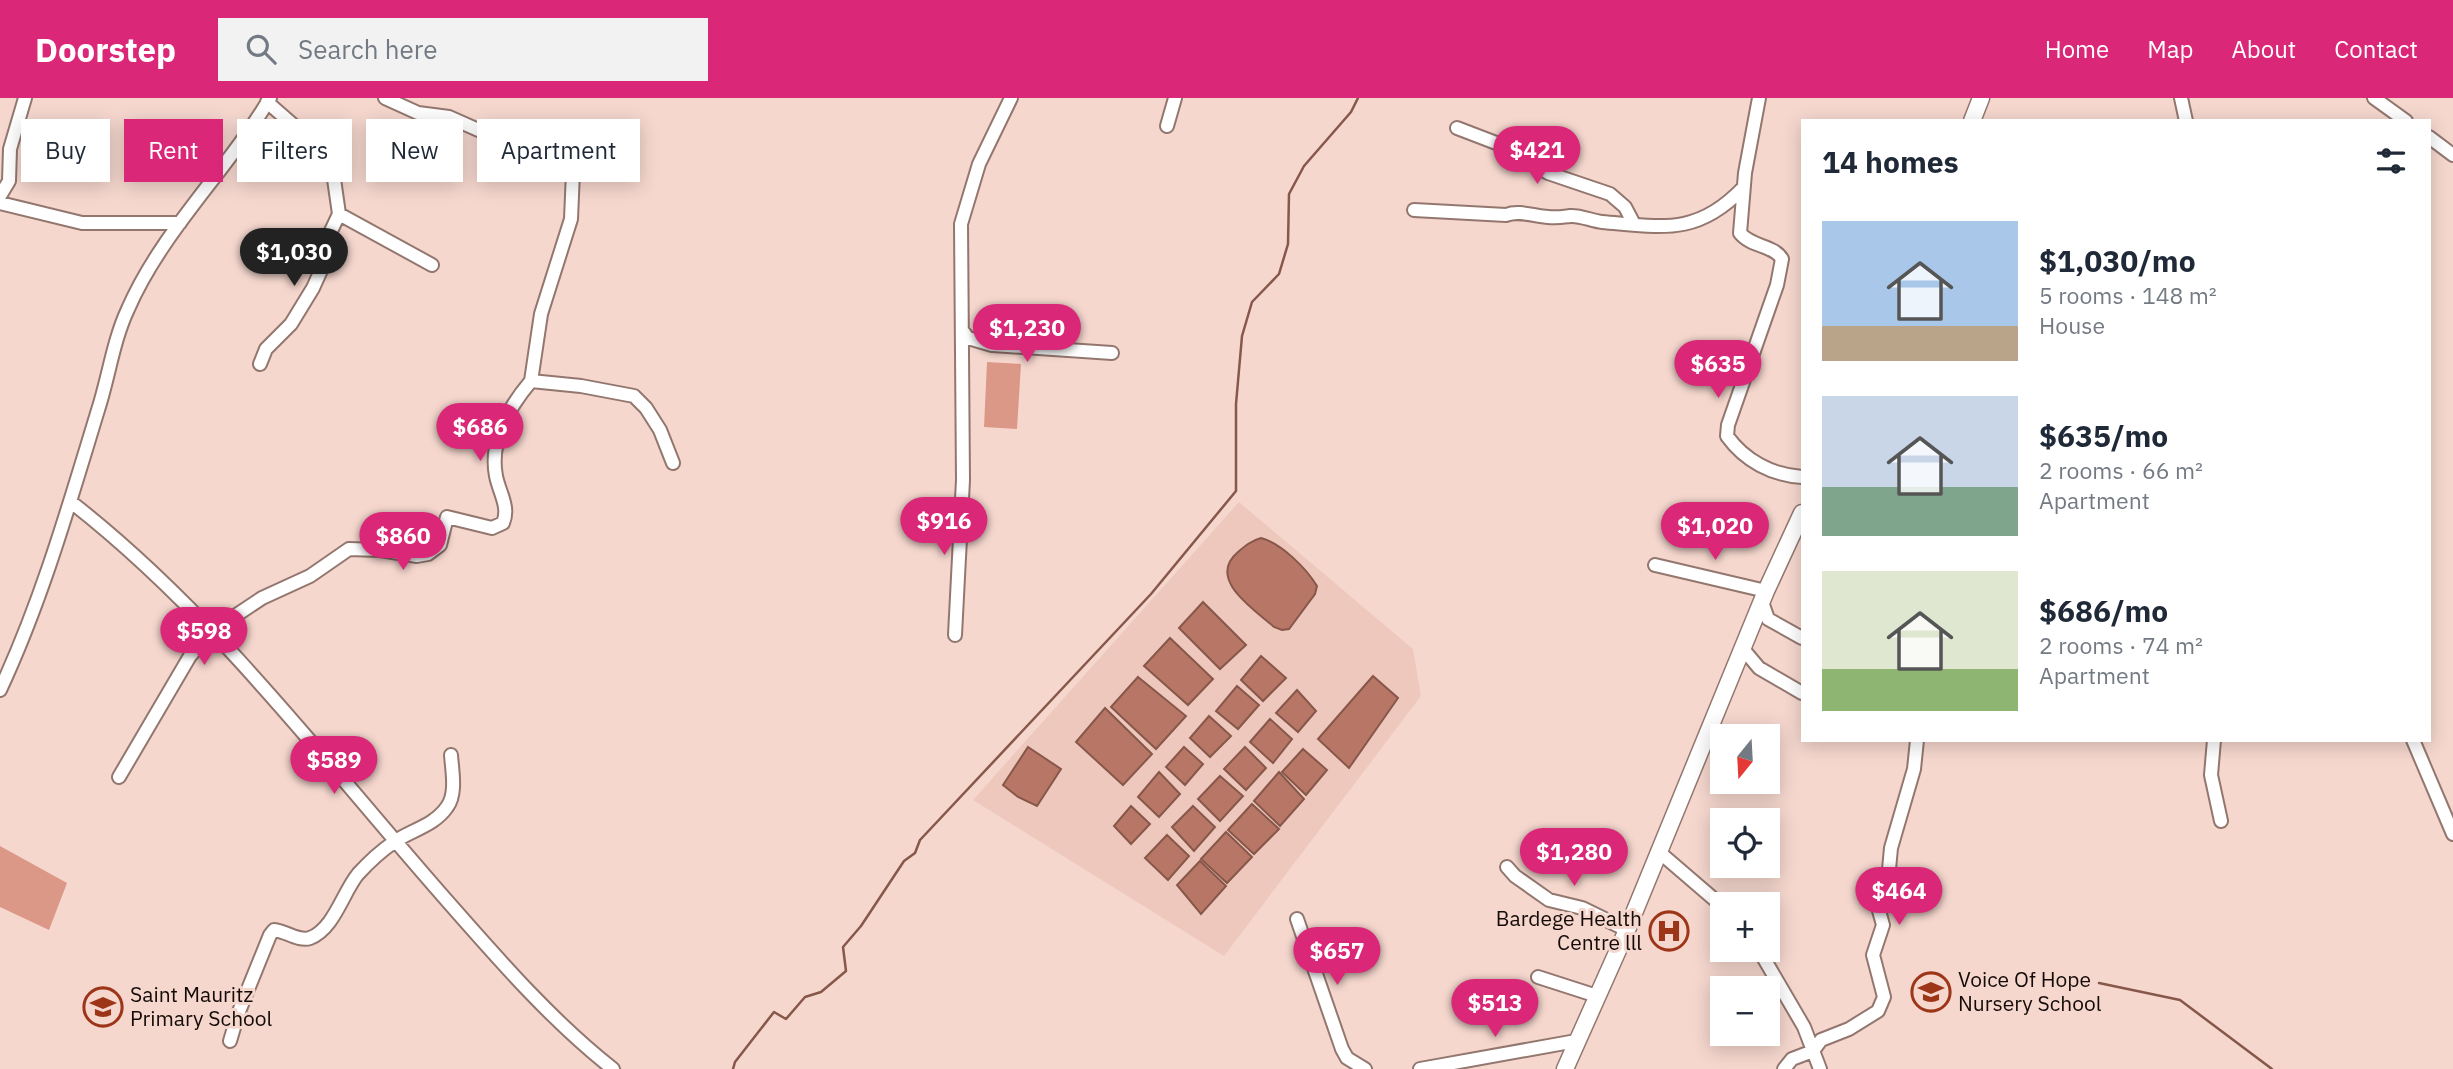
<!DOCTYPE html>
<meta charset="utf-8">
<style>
:root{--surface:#fff;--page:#f2f2f3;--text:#1f2937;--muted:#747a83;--accent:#db2777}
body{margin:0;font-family:"IBM Plex Sans",sans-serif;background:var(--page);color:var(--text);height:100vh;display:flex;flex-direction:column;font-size:26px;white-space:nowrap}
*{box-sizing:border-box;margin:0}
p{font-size:23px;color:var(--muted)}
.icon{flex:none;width:38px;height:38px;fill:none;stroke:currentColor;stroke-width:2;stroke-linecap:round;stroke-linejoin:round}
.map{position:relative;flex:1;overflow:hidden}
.side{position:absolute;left:1801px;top:21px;width:630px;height:623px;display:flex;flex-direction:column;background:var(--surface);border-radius:0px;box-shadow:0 4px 18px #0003}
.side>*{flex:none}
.guide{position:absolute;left:21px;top:21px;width:665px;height:63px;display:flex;gap:14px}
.needle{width:46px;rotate:198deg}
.controls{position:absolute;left:1710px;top:626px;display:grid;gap:14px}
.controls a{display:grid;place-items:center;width:70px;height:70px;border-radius:0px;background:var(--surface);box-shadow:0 4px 18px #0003;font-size:35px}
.price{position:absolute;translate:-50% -60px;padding:0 16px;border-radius:24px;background:var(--accent);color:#fff;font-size:23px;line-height:46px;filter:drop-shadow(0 2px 4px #0008)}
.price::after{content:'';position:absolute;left:50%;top:42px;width:21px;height:16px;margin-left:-10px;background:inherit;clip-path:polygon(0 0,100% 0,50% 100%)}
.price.on{background:#222;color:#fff}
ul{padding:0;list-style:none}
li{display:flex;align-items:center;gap:21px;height:175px;padding:0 21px}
li span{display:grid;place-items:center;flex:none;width:196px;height:140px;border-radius:0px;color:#555}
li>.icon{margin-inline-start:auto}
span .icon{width:84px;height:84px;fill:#fffc;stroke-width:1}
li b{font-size:30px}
h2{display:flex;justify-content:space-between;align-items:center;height:84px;padding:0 21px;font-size:30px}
.chip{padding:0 24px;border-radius:0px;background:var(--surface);box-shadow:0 4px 18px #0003;font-size:24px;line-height:63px}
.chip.on{background:var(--accent);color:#fff}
header{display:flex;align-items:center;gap:42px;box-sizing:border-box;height:98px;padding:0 35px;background:var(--accent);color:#fff}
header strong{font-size:33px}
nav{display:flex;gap:38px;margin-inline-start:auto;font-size:24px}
.search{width:490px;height:63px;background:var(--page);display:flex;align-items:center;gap:18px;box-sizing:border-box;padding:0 24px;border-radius:0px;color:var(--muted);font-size:26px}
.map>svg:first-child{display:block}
</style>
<header>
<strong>Doorstep</strong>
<div class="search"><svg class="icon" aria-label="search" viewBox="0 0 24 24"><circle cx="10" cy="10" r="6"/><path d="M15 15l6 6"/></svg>Search here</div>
<nav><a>Home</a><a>Map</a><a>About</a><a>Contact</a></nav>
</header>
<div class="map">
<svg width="2453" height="971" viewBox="0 0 2453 971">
<rect width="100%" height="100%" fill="#f5d7ce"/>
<path fill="#eec8bd" d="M1239 404 1413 551 1421 598 1224 858 973 702Z"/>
<path fill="#dc9886" d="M987 264 1021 266 1017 331 984 329Z
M0 748 67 785 49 832 0 809Z"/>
<path fill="#b87766" stroke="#87574a" stroke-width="2" d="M1261 440C1281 445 1306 470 1317 488L1315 496 1289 531 1282 532 1274 529C1254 511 1206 481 1238 454 1246 447 1251 443 1261 440Z
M1203 504 1246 547 1220 571 1179 530Z
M1170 540 1213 581 1188 607 1144 568Z
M1261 558 1286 580 1263 603 1241 582Z
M1373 578 1398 600 1349 670 1318 641Z
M1138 579 1186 618 1156 651 1111 609Z
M1237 588 1259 607 1238 631 1216 613Z
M1297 592 1316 613 1298 634 1276 615Z
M1105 610 1152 656 1123 687 1076 644Z
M1209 618 1231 638 1210 659 1190 640Z
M1270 621 1292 641 1273 665 1250 644Z
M1028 649 1061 671 1037 708 1018 699 1003 687Z
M1184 649 1203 666 1185 687 1166 669Z
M1245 649 1266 670 1246 692 1224 671Z
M1303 651 1327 672 1306 697 1282 674Z
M1159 674 1180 696 1159 719 1138 699Z
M1279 674 1304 701 1280 728 1254 703Z
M1220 678 1243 698 1220 723 1198 701Z
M1252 706 1279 731 1254 756 1228 732Z
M1131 708 1150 726 1131 746 1114 728Z
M1193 708 1215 729 1194 753 1172 729Z
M1226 734 1252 759 1227 785 1201 761Z
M1167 737 1189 758 1168 782 1145 760Z
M1200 763 1226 788 1201 816 1177 787Z"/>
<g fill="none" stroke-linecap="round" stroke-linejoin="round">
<path stroke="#87574a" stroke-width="2.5" d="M2099 885 2180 902 2272 971
M733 971 735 964 774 914 786 921 805 899 821 894 846 873 843 849 861 828 904 763 915 755 920 742 1151 496 1236 393V306L1242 238 1252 204 1279 176 1288 146 1289 96 1304 68 1351 14 1358 0"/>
<g stroke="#93776f" stroke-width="16">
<path id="street" d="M385 0 418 15 449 19 573 74 571 121 541 216 531 283 581 288 634 298 646 310 660 332 673 365
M1759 0 1745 75 1740 135C1751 149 1774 147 1782 161L1777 187 1728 327 1727 338C1745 363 1772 377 1802 379
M2181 0 2186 23
M2374 0 2406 23
M267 4 331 60 339 116 432 167
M1167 28 1175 0
M1457 30 1504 48 1548 75 1610 96 1625 109 1634 126
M2429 39 2453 57
M0 98 9 83 10 51 25 0
M0 105 82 125H180
M1414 112 1506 117C1519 112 1534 118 1548 119 1557 120 1562 119 1570 118 1580 117 1592 123 1602 124 1662 129 1697 138 1743 90
M962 232 968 240 992 247 1112 255
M260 266 266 251 291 226 313 190 322 170 324 148 339 116
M71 404C216 517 328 668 449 805 500 863 552 923 613 971
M1655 467 1766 493
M1762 504 1768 521 1802 540
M955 537 963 382 961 126 979 66 1011 0
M1743 551 1759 570 1802 595
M0 592C42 502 69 407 98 312 109 278 113 243 128 211 162 133 227 73 270 0
M2214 642 2211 677 2221 723
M2413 642 2453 736
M119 679 190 558 211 534 262 500 310 478 349 451 380 452 417 458 428 456 440 447 447 419 492 430 503 425C510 409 499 394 496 378 489 342 509 309 531 283
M1658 753 1722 808
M1507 769 1515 778 1549 802 1582 810 1627 832
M1297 821 1342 951 1347 960 1365 971
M1759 852 1804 929 1820 971
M1538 879 1597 898
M230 943 238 916 270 837 274 832C286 833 299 844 310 840 334 831 343 794 358 776 368 765 381 753 394 744 411 732 434 728 447 709 457 696 452 672 451 657
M1420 971 1576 943
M1784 971 1792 961 1813 953 1821 942 1849 931 1878 913 1884 899 1873 857 1883 827 1878 809 1886 803 1891 750 1914 671 1917 642"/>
</g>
<g stroke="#93776f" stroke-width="19">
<path id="secondary" d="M1972 23 1981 0
M1565 971 1627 832 1766 493 1802 415"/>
</g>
<use href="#street" stroke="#fff" stroke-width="12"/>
<use href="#secondary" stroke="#fff" stroke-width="16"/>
</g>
<defs>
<g id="hospital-ring" transform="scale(2.0125)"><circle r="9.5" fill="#f5d7ce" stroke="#9d3618" stroke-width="1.5"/><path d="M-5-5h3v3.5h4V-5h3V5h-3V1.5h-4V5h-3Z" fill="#9d3618"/></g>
<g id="school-ring" transform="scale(2.0125)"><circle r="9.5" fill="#f5d7ce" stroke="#9d3618" stroke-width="1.5"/><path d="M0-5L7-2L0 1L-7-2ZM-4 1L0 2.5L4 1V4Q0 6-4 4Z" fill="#9d3618"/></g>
</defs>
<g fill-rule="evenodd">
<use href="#hospital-ring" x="1669" y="833"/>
<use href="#school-ring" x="1931" y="894"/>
<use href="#school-ring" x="103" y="909"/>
</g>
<g text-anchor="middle" stroke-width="6" stroke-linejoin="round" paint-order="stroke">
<g font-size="21" fill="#140b08" stroke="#f5d7ce" text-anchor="start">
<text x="1642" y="828" text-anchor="end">Bardege Health<tspan x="1642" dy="24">Centre lll</tspan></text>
<text x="1958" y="889">Voice Of Hope<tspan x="1958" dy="24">Nursery School</tspan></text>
<text x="130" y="904">Saint Mauritz<tspan x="130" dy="24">Primary School</tspan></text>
</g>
</g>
</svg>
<div class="controls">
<a><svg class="needle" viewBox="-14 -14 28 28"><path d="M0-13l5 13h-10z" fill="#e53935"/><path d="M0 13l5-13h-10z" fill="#747a83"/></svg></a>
<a><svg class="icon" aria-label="locate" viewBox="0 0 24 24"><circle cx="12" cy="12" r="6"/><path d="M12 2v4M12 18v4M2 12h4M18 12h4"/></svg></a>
<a>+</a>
<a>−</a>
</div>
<b class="price" style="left:1537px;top:88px">$421</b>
<b class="price on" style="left:294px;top:190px">$1,030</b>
<b class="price" style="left:1027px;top:266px">$1,230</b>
<b class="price" style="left:1718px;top:302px">$635</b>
<b class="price" style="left:480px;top:365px">$686</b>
<b class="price" style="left:944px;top:459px">$916</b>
<b class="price" style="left:1715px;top:464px">$1,020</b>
<b class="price" style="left:403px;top:474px">$860</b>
<b class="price" style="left:204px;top:569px">$598</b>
<b class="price" style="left:334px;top:698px">$589</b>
<b class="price" style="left:1574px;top:790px">$1,280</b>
<b class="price" style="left:1899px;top:829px">$464</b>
<b class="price" style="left:1337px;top:889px">$657</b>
<b class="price" style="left:1495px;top:941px">$513</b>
<div class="guide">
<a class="chip">Buy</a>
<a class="chip on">Rent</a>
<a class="chip">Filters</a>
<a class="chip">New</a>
<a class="chip">Apartment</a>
</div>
<section class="side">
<h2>14 homes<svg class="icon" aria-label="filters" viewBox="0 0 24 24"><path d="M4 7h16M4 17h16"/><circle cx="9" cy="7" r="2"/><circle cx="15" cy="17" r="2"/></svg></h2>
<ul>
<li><span style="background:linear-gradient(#a9c7e8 75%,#b9a48a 0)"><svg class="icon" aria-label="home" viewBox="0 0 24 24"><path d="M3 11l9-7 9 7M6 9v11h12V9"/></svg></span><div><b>$1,030/mo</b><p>5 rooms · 148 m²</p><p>House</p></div></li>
<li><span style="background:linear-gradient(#c9d6e8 65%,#7fa58c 0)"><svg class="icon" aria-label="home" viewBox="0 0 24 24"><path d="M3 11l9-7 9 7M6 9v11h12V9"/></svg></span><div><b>$635/mo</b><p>2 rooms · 66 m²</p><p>Apartment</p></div></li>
<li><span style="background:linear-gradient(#dfe7d0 70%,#8fb573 0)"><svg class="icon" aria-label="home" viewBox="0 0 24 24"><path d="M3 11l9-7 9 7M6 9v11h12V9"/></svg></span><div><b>$686/mo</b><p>2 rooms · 74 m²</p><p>Apartment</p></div></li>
</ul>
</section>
</div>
